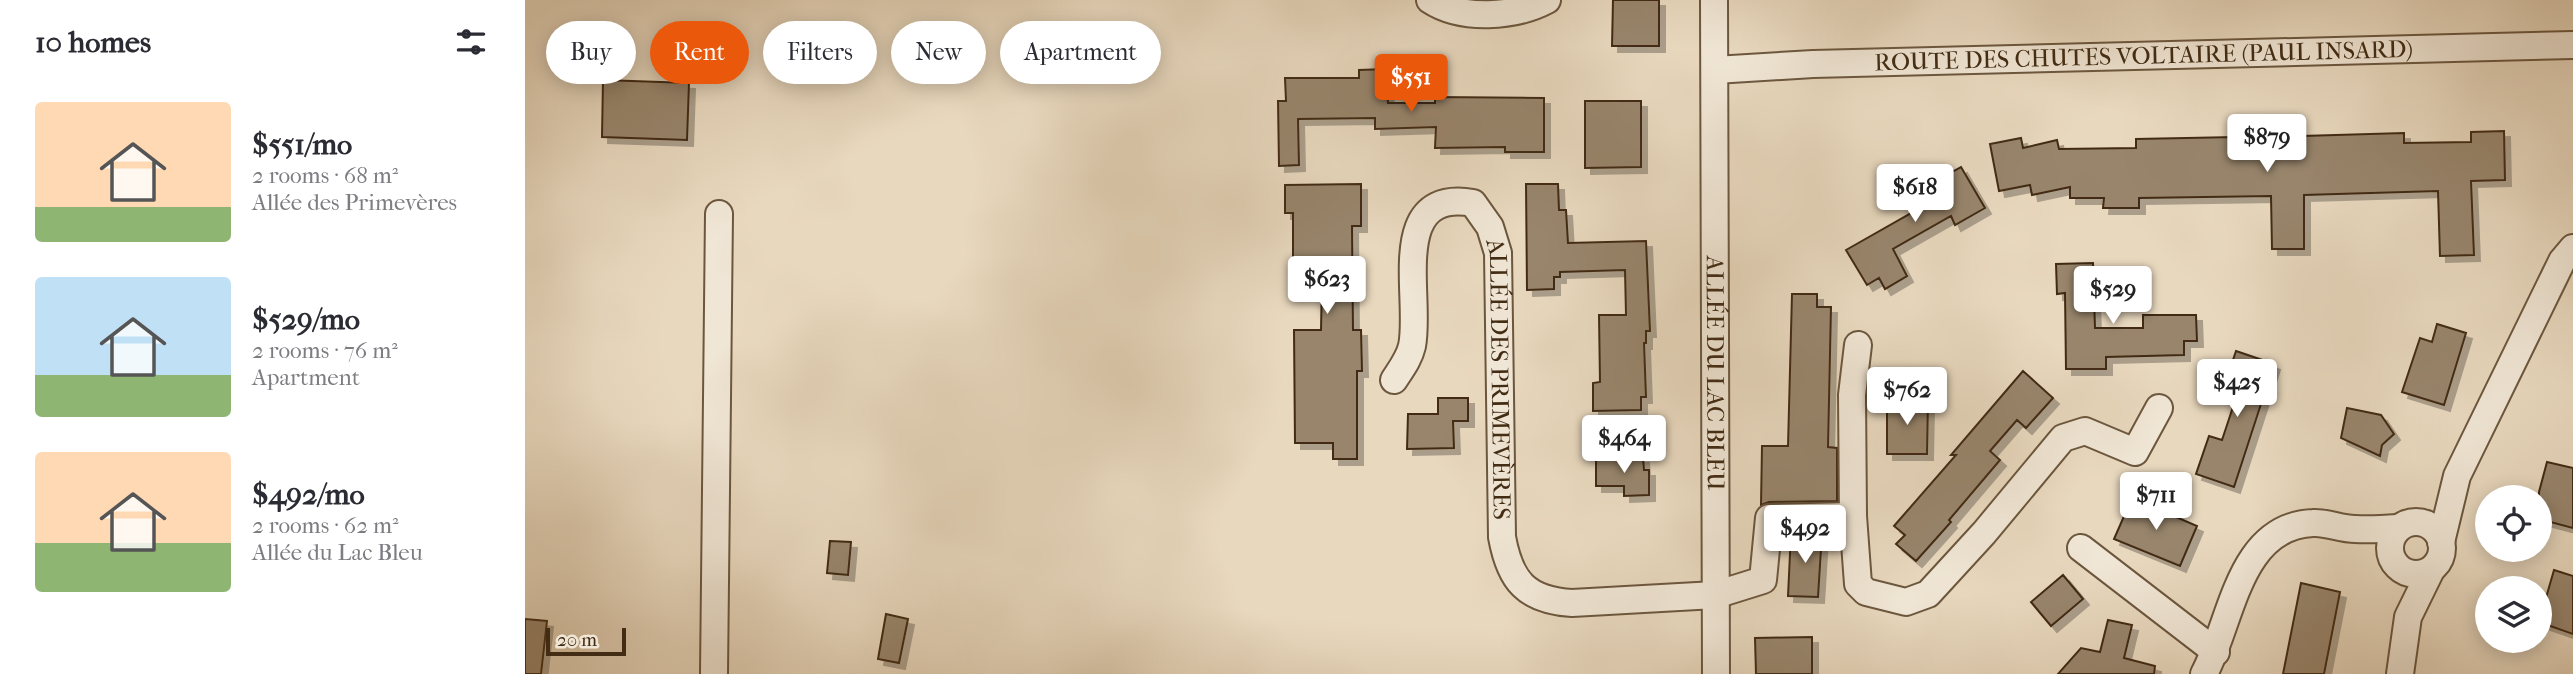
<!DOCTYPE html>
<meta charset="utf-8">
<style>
:root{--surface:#fff;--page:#f7f7f7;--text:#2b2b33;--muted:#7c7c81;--accent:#ea580c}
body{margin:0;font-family:"IM FELL French Canon",serif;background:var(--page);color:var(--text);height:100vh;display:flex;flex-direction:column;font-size:26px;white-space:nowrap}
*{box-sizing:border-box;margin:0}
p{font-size:23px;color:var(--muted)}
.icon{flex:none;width:38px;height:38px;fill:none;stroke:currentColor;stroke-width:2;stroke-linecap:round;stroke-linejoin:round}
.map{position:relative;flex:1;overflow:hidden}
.panel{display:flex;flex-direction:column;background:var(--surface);width:525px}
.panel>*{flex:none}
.hud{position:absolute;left:21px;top:21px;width:665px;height:63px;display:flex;gap:14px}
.tools{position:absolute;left:1950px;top:485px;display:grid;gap:14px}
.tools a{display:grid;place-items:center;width:77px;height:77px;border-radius:50%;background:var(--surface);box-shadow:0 4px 18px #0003;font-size:35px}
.scale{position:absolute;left:21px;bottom:18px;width:80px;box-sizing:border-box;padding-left:7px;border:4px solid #422c14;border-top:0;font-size:19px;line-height:24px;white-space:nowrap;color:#422c14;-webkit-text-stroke:5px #f0e6d5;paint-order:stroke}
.price{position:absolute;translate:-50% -60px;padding:0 16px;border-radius:7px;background:#fff;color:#222;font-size:23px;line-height:46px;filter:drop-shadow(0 2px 4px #0008)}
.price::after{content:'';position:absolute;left:50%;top:42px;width:21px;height:16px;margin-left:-10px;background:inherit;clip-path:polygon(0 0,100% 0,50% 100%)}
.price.active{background:var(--accent);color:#fff}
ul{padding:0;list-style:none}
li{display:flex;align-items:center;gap:21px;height:175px;padding:0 35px}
li span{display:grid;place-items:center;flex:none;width:196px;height:140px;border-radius:7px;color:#555}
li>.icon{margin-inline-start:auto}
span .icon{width:84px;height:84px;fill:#fffc;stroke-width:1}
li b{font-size:30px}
h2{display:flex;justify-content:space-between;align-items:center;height:84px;padding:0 35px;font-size:30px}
.chip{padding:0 24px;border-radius:32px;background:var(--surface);box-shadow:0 4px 18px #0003;font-size:24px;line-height:63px}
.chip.active{background:var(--accent);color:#fff}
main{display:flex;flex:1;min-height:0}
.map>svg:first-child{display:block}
</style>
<main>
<section class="panel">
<h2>10 homes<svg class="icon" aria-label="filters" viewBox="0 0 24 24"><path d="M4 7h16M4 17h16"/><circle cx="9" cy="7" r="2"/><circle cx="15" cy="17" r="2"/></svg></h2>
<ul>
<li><span style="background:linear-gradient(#ffd9b3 75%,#8fb573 0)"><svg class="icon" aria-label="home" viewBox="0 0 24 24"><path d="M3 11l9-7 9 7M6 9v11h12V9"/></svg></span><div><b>$551/mo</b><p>2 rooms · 68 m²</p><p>Allée des Primevères</p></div></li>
<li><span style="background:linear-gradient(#bfe0f5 70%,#8fb573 0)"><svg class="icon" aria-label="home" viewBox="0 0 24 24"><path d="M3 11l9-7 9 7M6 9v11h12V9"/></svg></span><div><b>$529/mo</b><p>2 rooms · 76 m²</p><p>Apartment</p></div></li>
<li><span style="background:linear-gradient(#ffd9b3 65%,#8fb573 0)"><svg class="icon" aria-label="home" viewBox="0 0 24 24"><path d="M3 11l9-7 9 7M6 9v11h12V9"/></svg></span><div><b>$492/mo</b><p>2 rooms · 62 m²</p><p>Allée du Lac Bleu</p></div></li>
</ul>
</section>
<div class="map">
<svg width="2048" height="674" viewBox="0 0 2048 674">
<defs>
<filter id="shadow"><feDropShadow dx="6" dy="6" stdDeviation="0" flood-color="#0004"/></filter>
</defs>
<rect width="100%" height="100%" fill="#e8d8be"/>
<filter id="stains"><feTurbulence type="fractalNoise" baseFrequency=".00286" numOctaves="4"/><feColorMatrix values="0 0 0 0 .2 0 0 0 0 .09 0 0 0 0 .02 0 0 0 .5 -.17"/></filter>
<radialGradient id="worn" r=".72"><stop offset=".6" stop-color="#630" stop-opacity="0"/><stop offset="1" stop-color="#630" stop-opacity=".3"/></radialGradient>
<path fill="#98856c" stroke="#422c14" stroke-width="2" filter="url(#shadow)" d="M1088 0H1134V46H1087Z
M862 69 863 103H910V97L1019 98V152H980V147L910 148 911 127 850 129V118L773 119 774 165 754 166 753 101H761L760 78H834V70Z
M78 80 164 83 162 140 77 137Z
M1060 101H1116V167L1060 168Z
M1979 131 1980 180 1946 181 1949 255 1915 256 1913 191 1779 195V249H1747L1746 196 1614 198V208H1578L1579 198H1545V187L1507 195 1505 185 1474 191 1465 144 1496 138 1498 148 1532 140 1534 149 1611 148V139L1711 137 1712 148 1778 146 1777 136 1879 133V143L1946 142V132Z
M1436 167 1460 208 1430 225 1426 216 1368 249 1382 276 1360 289 1354 278 1342 285 1321 250 1386 213 1373 190 1401 174 1407 183Z
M836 184V226H827L828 330H836L837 371H832V459H808V443H770L769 330H796L797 280 768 281V213H760V185Z
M1001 184H1033L1034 210H1041L1043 243 1121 241 1125 331H1121V343H1119L1121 397H1116V410L1068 411V383L1075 382 1074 315H1101L1100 270 1035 272V277H1029V289L1002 290Z
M1568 263 1570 328H1618V315H1671L1672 341H1659V355L1581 357V369H1541L1540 293 1532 294 1531 264Z
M1267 294H1292V307H1306L1303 447 1312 448V501L1244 502 1236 505 1237 446H1263Z
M1912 324 1941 333 1919 405 1877 392 1895 338 1907 342Z
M1711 351 1749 364 1709 487 1671 474 1684 436 1697 440 1705 416 1712 394 1698 390Z
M1498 371 1528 398 1501 428 1492 420 1465 451 1475 460 1424 520 1426 522 1391 561 1371 544 1380 535 1369 526 1431 455H1426Z
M913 398H943V421H928L929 448 882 449 883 414H913Z
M1362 400 1403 401 1402 454H1362Z
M1822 408 1856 415 1869 434 1857 445 1855 456 1816 438Z
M1118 457 1119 470H1124V495L1099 496V486H1071V458Z
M2022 462 2048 468V528L2014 519V492Z
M1607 498 1672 526 1655 566 1589 539Z
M1266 533H1297L1293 597 1263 596Z
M305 541 326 542 323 575 302 573Z
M2029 570 2048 576V634L2014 622Z
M1538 575 1558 599 1526 626 1506 602Z
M1776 583 1815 592 1799 674H1758Z
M361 614 383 619 374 663 353 659Z
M0 619 22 621 16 674H0Z
M1583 620 1607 625 1599 658 1630 666 1629 674H1533L1556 648 1575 652Z
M1287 637V674H1231L1230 638Z"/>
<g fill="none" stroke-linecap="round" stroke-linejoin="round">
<g stroke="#6c573e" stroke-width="30">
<g id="minor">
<path d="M905 0C937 21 990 17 1022 0"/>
<path id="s1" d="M1189 0 1191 674"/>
<path id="s2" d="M1190 70 1288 64 2048 45"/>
<path d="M1333 345 1327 395 1328 516 1333 584 1341 592 1381 602 1403 594 1459 533 1538 438 1560 431 1610 452 1634 408"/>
<path id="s3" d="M869 380C876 369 884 359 887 346 897 298 861 188 948 203L965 227 973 253 977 537C985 581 1001 600 1047 603L1190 595 1238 580 1244 518 1328 516"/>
<circle cx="1891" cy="548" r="26"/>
<path d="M1916 542 1932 476 2037 261 2048 248"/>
<path d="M1556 548 1691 652"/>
<path d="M189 674 194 214"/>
<path d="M1679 674C1707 622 1713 526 1788 523 1802 522 1815 529 1830 529 1844 530 1859 529 1873 528"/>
<path d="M1875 674 1883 617 1906 570"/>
</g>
</g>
<use href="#minor" stroke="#f0e6d5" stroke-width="26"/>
</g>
<g text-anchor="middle" stroke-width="5" stroke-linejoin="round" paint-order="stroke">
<g font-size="24" fill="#422c14" stroke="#f0e6d5">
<text dy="8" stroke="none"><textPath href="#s2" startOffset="429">ROUTE DES CHUTES VOLTAIRE (PAUL INSARD)</textPath></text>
<text dy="8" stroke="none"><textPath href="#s1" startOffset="373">ALLÉE DU LAC BLEU</textPath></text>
<text dy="8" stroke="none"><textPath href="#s3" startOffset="406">ALLÉE DES PRIMEVÈRES</textPath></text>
</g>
</g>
<rect width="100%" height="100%" filter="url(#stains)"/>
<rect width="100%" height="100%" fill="url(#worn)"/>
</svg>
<div class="tools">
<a><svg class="icon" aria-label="locate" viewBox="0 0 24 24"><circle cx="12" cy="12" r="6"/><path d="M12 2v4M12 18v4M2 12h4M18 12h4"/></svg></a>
<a><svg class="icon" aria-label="layers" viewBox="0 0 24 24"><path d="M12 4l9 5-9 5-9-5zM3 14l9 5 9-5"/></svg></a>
</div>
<div class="scale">20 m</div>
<b class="price active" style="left:886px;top:114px">$551</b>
<b class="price" style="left:1742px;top:174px">$879</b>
<b class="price" style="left:1390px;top:224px">$618</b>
<b class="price" style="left:802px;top:316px">$623</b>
<b class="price" style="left:1588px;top:326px">$529</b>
<b class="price" style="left:1712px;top:419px">$425</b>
<b class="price" style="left:1382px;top:427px">$762</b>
<b class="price" style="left:1099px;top:475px">$464</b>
<b class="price" style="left:1631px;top:532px">$711</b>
<b class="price" style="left:1280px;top:565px">$492</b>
<div class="hud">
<a class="chip">Buy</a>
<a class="chip active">Rent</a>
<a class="chip">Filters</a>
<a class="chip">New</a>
<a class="chip">Apartment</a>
</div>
</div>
</main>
